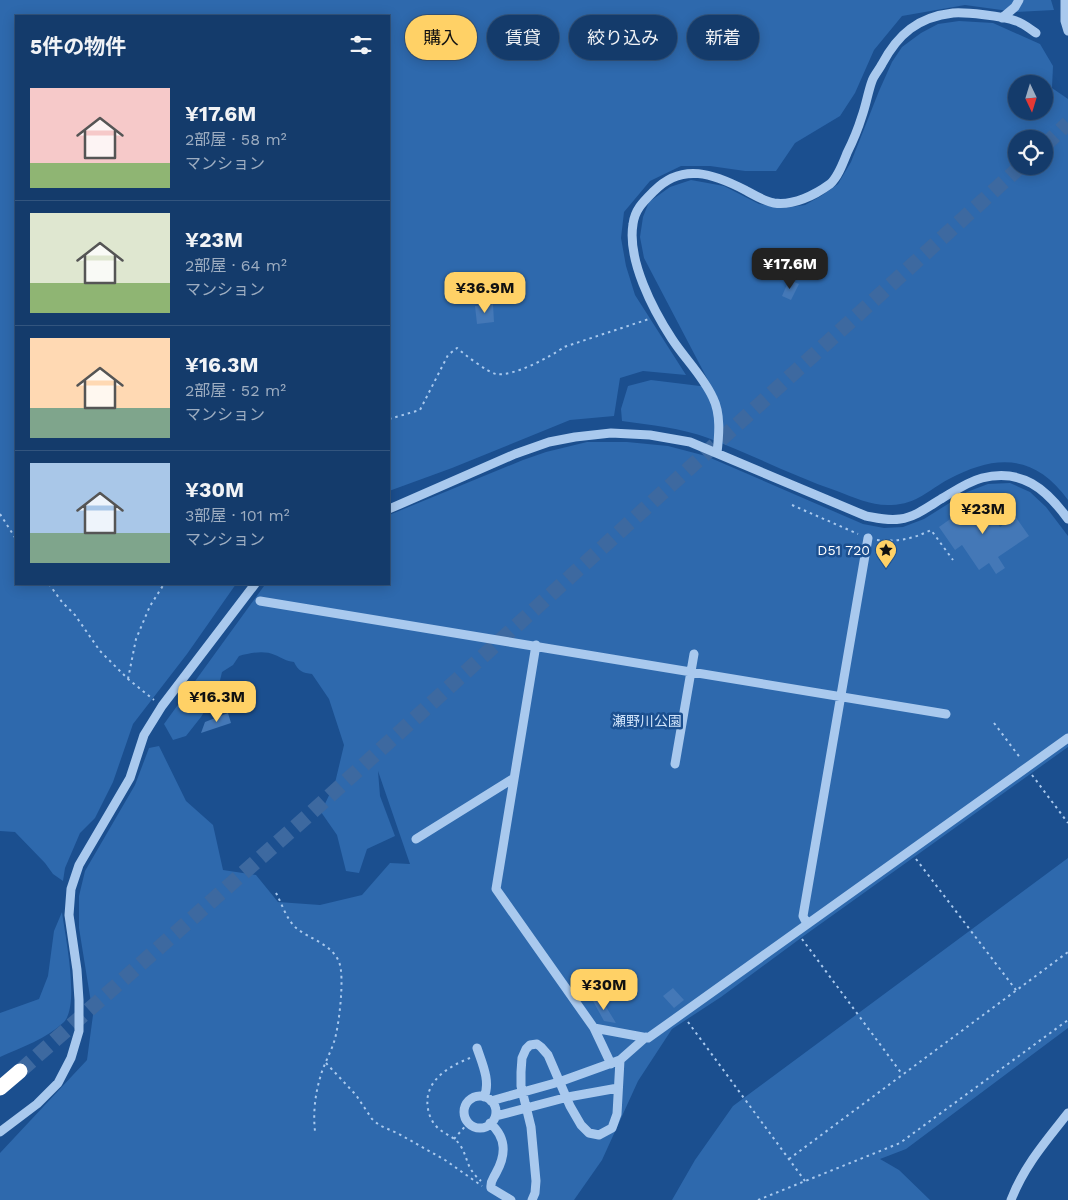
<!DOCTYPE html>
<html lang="ja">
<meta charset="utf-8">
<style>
:root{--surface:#143b6b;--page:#1d4271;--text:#f1f3f6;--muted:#9dadc1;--line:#33557e;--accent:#ffd166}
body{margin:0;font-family:"Work Sans","Noto Sans JP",sans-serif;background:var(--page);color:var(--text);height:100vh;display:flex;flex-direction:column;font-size:19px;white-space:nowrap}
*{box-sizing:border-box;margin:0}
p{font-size:16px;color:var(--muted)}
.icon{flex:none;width:28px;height:28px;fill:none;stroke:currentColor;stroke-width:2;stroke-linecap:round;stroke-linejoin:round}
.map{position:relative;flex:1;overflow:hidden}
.panel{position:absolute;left:15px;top:15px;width:375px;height:570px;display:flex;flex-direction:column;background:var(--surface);border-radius:0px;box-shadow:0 2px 12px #0003,0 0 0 1px var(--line)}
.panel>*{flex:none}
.guide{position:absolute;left:405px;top:15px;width:475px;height:45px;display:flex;gap:10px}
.needle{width:32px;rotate:176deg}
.controls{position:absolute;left:1008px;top:75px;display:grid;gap:10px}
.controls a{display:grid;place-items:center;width:45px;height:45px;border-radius:50%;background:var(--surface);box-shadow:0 2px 12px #0003,0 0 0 1px var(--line);font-size:25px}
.price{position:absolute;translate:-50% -42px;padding:0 11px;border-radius:10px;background:var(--accent);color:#111;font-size:16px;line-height:32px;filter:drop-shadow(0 1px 2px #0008)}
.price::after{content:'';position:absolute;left:50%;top:30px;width:15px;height:11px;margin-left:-8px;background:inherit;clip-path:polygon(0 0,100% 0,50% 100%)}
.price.selected{background:#222;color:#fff}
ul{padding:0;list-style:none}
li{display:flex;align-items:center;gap:15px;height:125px;padding:0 15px}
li+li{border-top:1px solid var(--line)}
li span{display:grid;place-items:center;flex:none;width:140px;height:100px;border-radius:0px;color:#555}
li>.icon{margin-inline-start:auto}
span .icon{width:60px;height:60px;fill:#fffc;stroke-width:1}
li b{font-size:21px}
h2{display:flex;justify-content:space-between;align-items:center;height:60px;padding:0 15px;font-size:21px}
.chip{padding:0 18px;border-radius:22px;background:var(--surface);box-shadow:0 2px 12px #0003,0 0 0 1px var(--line);font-size:18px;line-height:45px}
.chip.selected{background:var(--accent);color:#111}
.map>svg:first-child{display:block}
</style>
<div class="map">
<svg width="1068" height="1200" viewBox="0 0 1068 1200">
<rect width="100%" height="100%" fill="#1b4f8f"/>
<path fill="#2e69ad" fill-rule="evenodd" d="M0 0H1051L1054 10 1016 12 965 5 902 16 874 50 855 93 840 116 795 143 776 171H745L710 166H681L650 181 624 212 621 238 626 266 635 295 686 375 643 371 620 378 614 416 570 420 452 468 389 491V16H16V584H236L187 654 133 724 113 782 95 818 80 833 65 868 63 881 53 874 45 863 15 832 0 831Z
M959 21 993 23 1040 44 1053 66 1052 88 1068 99V500C1035 454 996 454 949 479 928 490 918 504 891 505 872 506 855 498 837 491 793 476 751 454 708 438 681 428 651 425 622 421L621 409 628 386 651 380 700 386 710 384 644 258 640 237 643 217 649 202 670 187 691 180 724 186 759 204 784 208 805 205 821 196 838 184 851 162 879 91 892 62 902 47 921 33 938 24ZM1016 84H1044V111H1016ZM1016 139H1044V166H1016Z
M587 442H627L668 446 706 456 863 524 884 528 903 527 924 519 967 492 988 484 1010 483 1030 492 1046 507 1068 536V747L805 935 721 997 672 1029 638 1081 602 1160 574 1200H0V1153L87 1060 93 1015 79 928V896L85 871 135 785 149 748 159 746 186 801 213 825 223 870 256 875 278 902 320 905 362 895 390 863 410 864 378 771 380 796 395 836 367 849 359 873 346 871 337 835 321 812 335 783 344 745 329 699 312 674C303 673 298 671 294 662 286 661 282 658 275 655 264 650 250 653 239 656L233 665 222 672 218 689 201 717 186 736 173 740 164 724 264 586 266 584H389V515L523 460 546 452Z
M1068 858V1028L906 1149 880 1159 899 1170 930 1200H672L695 1160 733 1106Z
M62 912C65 935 80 1005 64 1022 46 1039 22 1047 0 1057V1013L39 999 48 976 54 931Z"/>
<path fill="#4478b7" d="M789 280 799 284 791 300 782 296Z
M493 304 494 322 477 324 475 306Z
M980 498 1000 527 1015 516 1029 536 998 557 1005 568 996 574 989 563 979 570 962 545 955 550 939 527Z
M228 713 231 723 201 733 205 722Z
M673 988 684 1000 674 1008 663 996Z
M600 997 616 1023 604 1021 593 1001Z"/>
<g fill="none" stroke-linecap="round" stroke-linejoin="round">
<path stroke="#3d69a0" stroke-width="15" stroke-dasharray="15 8" stroke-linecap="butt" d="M1044 146 1068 123
M20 1071 312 812 1021 166"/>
<path stroke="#a9c9ee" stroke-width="2" stroke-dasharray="2.5 4" stroke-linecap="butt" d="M389 419 420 410 448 355 457 348C464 354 487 372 496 374 513 377 550 357 564 347L649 319
M792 505 858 534
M0 514 16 539
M877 540C897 542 913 539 931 530L953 560
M49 584 62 602 75 615 100 651 128 679 154 700
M128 679 136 639 150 606 164 584
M994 723 1021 759
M1032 775 1068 823
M916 859 1016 990
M276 893C282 904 286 918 295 927 309 939 332 944 339 962 345 976 339 1027 334 1042 330 1054 323 1066 320 1078 315 1095 313 1114 315 1131
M802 939 902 1074
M688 1022 805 1181
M470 1058C447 1067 423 1082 428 1109 429 1115 432 1122 436 1126 443 1134 454 1136 460 1145 469 1159 465 1167 481 1181
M326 1063 356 1095 372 1119 379 1125 399 1134 445 1160 482 1186
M454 1139 468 1123
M789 1159 1068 952
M758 1200 900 1143 1068 1020"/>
<path stroke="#a9c9ee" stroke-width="9" d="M1065 0V21L1068 31
M1002 18 1015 7 1019 0
M717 453C719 435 721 414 713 398 703 376 685 359 672 339 653 310 627 260 633 224 635 209 644 201 654 191 682 162 714 174 745 190 754 195 764 201 774 203 793 206 815 195 830 184 838 177 843 163 847 153 853 141 858 129 862 116 866 105 868 92 872 81 874 75 879 70 882 64 898 34 918 17 953 13 965 12 1003 16 1016 21 1023 23 1030 29 1036 33
M389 509 515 454 549 442 575 437 611 433 650 435 690 442 866 516C877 518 888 521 900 519 915 517 928 507 941 499 953 492 967 482 982 478 1022 468 1046 489 1068 519
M260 601 946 714
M536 645 496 889 594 1028 648 1038 1068 738
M675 764 694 654
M416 839 514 778
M807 924 803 916 868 538
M594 1028 611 1064
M477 1048C482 1063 491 1082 484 1097
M464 1112a16 16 0 1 1 32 0a16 16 0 1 1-32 0Z
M491 1101 559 1082 620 1060
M496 1116 568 1097 618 1088
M490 1123C507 1138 506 1155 496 1173 493 1179 490 1181 491 1188L511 1200
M0 1132 37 1104 58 1083 71 1058 79 1031V1000L77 970 69 915 71 889 79 865 130 778 144 735 162 706 255 584
M532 1200 535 1193 536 1181 531 1127 521 1086V1072L522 1058 526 1049 530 1045 537 1044 541 1047 548 1055 570 1106 581 1125 589 1133 599 1135 612 1128 617 1114 620 1060 646 1037
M1011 1200C1024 1166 1046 1141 1068 1113"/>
<path stroke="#fff" stroke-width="15" d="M0 1088 20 1071"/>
</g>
<defs>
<g id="sight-pin" transform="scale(1.125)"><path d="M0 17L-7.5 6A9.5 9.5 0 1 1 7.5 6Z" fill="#ffd166" stroke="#1b4f8f"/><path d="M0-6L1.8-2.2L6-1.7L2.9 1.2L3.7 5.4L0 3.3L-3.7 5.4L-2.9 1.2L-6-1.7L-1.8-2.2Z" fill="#111"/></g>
</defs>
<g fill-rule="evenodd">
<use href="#sight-pin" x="886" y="550"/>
</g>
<g text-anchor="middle" stroke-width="5" stroke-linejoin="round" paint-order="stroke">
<g font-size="14" fill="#fff" stroke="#1b4f8f" text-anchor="end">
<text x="870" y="555">D51 720</text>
</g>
<g font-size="14" fill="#cfe3fa" stroke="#1b4f8f">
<text x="647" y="726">瀬野川公園</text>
</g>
</g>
</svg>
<div class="controls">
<a><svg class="needle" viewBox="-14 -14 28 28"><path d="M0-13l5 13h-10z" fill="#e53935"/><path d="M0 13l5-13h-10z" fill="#9dadc1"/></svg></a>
<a><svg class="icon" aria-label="locate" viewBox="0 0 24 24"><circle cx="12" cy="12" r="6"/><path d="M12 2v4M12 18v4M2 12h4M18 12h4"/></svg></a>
</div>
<b class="price selected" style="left:790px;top:290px">¥17.6M</b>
<b class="price" style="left:485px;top:314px">¥36.9M</b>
<b class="price" style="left:983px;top:535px">¥23M</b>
<b class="price" style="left:217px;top:723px">¥16.3M</b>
<b class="price" style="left:604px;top:1011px">¥30M</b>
<div class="guide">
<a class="chip selected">購入</a>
<a class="chip">賃貸</a>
<a class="chip">絞り込み</a>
<a class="chip">新着</a>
</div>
<section class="panel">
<h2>5件の物件<svg class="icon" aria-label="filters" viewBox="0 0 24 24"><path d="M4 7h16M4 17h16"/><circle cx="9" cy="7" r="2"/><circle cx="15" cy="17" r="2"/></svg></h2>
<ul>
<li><span style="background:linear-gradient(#f6c9c9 75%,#8fb573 0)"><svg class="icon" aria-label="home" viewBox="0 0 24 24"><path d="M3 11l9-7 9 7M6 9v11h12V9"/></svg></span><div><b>¥17.6M</b><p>2部屋 · 58 m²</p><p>マンション</p></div></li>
<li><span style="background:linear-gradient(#dfe7d0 70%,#8fb573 0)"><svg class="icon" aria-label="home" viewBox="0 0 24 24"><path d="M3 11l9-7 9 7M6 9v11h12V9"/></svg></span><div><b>¥23M</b><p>2部屋 · 64 m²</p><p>マンション</p></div></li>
<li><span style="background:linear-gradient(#ffd9b3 70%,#7fa58c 0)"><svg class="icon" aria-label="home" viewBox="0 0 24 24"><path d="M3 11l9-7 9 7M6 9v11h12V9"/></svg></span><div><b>¥16.3M</b><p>2部屋 · 52 m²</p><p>マンション</p></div></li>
<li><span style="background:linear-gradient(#a9c7e8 70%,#7fa58c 0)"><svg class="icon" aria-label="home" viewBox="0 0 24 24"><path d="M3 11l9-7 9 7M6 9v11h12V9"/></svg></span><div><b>¥30M</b><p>3部屋 · 101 m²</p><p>マンション</p></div></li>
</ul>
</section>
</div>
